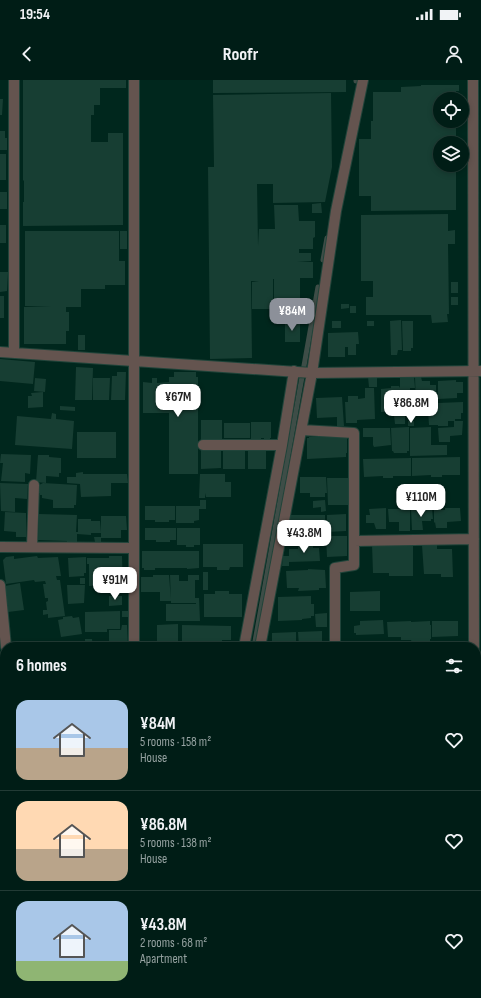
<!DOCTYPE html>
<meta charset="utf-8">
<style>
:root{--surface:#001d16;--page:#0a261f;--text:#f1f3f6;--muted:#95a2a1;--line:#223b35;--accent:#8c9099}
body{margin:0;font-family:"Sofia Sans Condensed",sans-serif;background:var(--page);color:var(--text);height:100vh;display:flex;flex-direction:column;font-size:15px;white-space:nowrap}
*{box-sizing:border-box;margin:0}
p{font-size:13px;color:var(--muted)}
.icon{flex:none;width:22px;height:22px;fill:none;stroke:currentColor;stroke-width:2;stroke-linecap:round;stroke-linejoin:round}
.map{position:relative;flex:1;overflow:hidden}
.side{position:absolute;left:0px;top:562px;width:481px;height:356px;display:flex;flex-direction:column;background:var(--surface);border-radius:16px 16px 0 0;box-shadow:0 2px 6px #0003,0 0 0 1px var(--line)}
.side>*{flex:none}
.controls{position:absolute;left:433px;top:12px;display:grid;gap:8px}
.controls a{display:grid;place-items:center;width:36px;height:36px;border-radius:50%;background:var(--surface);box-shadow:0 2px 6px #0003,0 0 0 1px var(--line);font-size:20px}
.price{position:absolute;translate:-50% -34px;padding:0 9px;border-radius:8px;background:#fff;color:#222;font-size:13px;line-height:26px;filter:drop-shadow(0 1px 2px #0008)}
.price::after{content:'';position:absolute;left:50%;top:24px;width:12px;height:9px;margin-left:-6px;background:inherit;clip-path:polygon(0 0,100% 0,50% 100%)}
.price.active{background:var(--accent);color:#fff}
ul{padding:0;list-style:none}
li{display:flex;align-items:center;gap:12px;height:100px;padding:0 16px}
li+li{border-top:1px solid var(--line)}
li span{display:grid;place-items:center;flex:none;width:112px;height:80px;border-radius:12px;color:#555}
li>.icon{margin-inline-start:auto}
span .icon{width:48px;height:48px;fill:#fffc;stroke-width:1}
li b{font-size:17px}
h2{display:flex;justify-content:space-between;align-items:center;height:48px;padding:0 16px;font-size:17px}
.status{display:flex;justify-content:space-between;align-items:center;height:28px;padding:0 20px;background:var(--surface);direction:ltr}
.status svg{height:11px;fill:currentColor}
header{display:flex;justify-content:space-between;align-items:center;height:52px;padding:0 16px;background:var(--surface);font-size:18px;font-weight:700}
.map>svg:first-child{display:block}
</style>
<div class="status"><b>19:54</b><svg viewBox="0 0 49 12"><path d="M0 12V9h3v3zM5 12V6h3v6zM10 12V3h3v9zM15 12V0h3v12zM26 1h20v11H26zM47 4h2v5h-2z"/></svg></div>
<header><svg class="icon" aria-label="back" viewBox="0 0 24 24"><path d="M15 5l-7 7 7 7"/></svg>Roofr<svg class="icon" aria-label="person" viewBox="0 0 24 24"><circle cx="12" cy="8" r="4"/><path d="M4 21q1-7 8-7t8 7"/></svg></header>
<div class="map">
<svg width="481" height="918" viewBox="0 0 481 918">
<rect width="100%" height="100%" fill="#00271d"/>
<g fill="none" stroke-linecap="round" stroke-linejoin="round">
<path stroke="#3e4d47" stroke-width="5" d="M356 1V0
M323 180 327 158
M254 567 318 207
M466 913V918
M96 918 100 913
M202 918V913"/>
</g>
<path fill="#173e33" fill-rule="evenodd" d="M23 0H126V8H100V25H94V35H91V62H108V53H123V145L23 146V122H24V100L23 101Z
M213 0H346V12L213 13Z
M421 5H459V11H456V19H440V41H456V63H440V85H456V130L371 131V116H359V59H371V41H373V12H401V7L421 6Z
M331 13 332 87 325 122 273 123V104H257L258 166 259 149H275L274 125H298L299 141H315V157L313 158V169H299V173H311V181L297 182H313V198H300V231H274V229H252V202L259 201H251L252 278 210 279 208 87H214L213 15ZM273 199H274V222H273Z
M0 19H3L2 35H0Z
M0 51H5V58H7V70H0Z
M0 74H6V100H0Z
M0 112H7V129H0Z
M321 123 322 133H312V124Z
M448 134V151L455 150V164H448L449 234H447L448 242 432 243 431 235H366V217H373V201H361V135Z
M0 145H6V163H0Z
M25 151H119V181H125V205H105V209H81V227H66V232H69V251H66V264H24V227H51L25 226Z
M120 151H127V169H120Z
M0 192H8L7 211 0 212Z
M451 202H458V213H451Z
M0 216H4V238H0Z
M451 217H458V225H451Z
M341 224H349V228L341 229Z
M350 226H356V233H350Z
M401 240 402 270H398L397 275H391L390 241Z
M285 241H300V262H285Z
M332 241H341V248H332Z
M367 241H374V246H367Z
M402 241H413V268H411V271H403Z
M358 252 359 264H356V275H348V267H345V277H328V253Z
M78 255H85V270H78Z
M0 279 35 282 33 304 0 301Z
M76 287 93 288 92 320H75Z
M117 292H126L125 320H111L112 296H117Z
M174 292H196V297H198V394H169V333H143V302L152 303V298H157V303L169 302V297H174Z
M368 297H377V307H369Z
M400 297H414L415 308H410L411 331 381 332V309L391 308V306H399L400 308Z
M415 297H421L422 301H430V305H436V325H429V328H421V325H416Z
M35 298 46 299 45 312 34 311Z
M93 298H110L109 320H93Z
M456 300V302H463V313H457V318L438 319V301Z
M365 308H374L375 339 357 340V343H346L345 322H348V316H358V319L365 318Z
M43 312V327L28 328V316H32L31 313Z
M342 317 344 346H337V337L317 338 316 318Z
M463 322V333H461V339H455V341H448V346H438V341V345H429L428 331H438V323Z
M60 326 75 327V331L60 330Z
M52 333 56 334V339L74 341 72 369 15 365 17 336 51 339Z
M394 335H405V344H395Z
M201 340H222V360L201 361Z
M408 341H414V346H408Z
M454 341H463L462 355 450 356V362H439L438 348 454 347Z
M251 342H271V358H270V360H264V358H261V360H251Z
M224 343H250V358H224Z
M409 347V371H407V373H394L393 371H392L391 348Z
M431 347V365H447V375L410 376V348Z
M363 348H390L391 365 374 367 373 365V357H363Z
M77 352H116V378H77Z
M347 356V373H346V377L307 379V358H309V357Z
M201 369H210V371H221V388L201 389Z
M223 370H245V389H223Z
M248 371H266V389H248Z
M1 374 31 375 30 394 25 393V402L1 401 3 383H0Z
M38 375H49V377L61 378V393H59V397L46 396V403L36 402Z
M460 377V395H442V397H431V395L412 396V378Z
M411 378V396H393V398H383V396L364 397 363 379Z
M83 392V394H127L128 403H111V416L81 417 80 404 67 403V397H76V393Z
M200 394H225V402H231V417H206L205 413V418H199Z
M300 397H326L327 413H325V417H310V413H300Z
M327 398H348L349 425H328Z
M0 403 28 404 27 419 15 418V432L1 431Z
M43 403 77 405 76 425H74V428H53V420L42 418V415H40V413H39V405Z
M200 420H206V429H199V440L194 441V443H176V426H200Z
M325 420 326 431 321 432V427L313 428V421Z
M145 426H175V440H169V442H155V440H145Z
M386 428V449H376L374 443H366V435H370L369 429Z
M432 428 433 439H431V441H422L423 450H412L411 429Z
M445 428H460L461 441 447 442V448H436L435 442 434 443V430H445Z
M388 429H410V451H399V442H389Z
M5 432 26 433V457H16V452L4 451Z
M39 434 77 435 76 452H78V439H91V441H100L101 453H91V455L77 454V463L67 462V461L38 460Z
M346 434V451L327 452V435Z
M290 435H325V458H316V455H310V457H305V451H297V447L290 448Z
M101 436H126L127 450H121V458H101Z
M145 448H176V460H170V462H156V460H145Z
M177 448H200V465H194V467H186V465H177Z
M326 456H347V476L327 477Z
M94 457H101V462H95Z
M319 459H325V463H319Z
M413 463V496H389V493H373L372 464Z
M203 464H243V487H230L229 490H217V487H203Z
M298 464H313V468H319L320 481 289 482V469H298Z
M437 464V469H452L453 497H441V494H424L422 465Z
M142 471H199V488L187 489V488H155V490H144V488H142Z
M14 476V479L37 476 38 478 58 477 61 496H56L57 500H60L65 536 48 538V534L43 535V530H47L46 522 48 521V518H45L43 504H46L45 501 35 502 34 500 6 504 3 480 6 477Z
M109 476H122L123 511H107V505L89 506V484H87V478H109Z
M283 476H289V486H282Z
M86 477V493H84V496L69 497 68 478Z
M308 489 325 490 326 508H319V510L298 511 299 508H287L286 491 308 490Z
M203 492H208V510H203Z
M153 495H169L171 521H160V512H141V497H153Z
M170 495H179V501H188V495H199V500H195V518H199L200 541H166V524H196V523H171Z
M80 498H85V504H80Z
M20 503 24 530 8 532 5 506Z
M67 505H85L84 523 68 524Z
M215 511H229V514H242V537H204V514H215Z
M380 511V531H350V512Z
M109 516H122V525L109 526Z
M311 516V524H314V536H311V538L302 539V540L278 541V517Z
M120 531V549H107V552H85V532Z
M122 531H128V537H122Z
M327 533V547H316L315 534Z
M72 536 73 538 79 537 82 554 61 557 58 540 63 539V537Z
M383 540 384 554 356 555V553H354V546L360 545V541Z
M411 541V558V542L430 541V545H431V559H430V562L412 563 411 560H401V557H388L387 542Z
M432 541H458V556L432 557Z
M178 544V567H157V545Z
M122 545H127L128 567H109V550H121Z
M182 545 231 546V560H222V563H202V567H182Z
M322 551V567H299L298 552Z
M296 552V567H280V564H272V553Z
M85 559H92L93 567H85Z
M53 562 54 566 59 565 60 567H24Z
M0 609H5V631L0 632Z
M0 666H3L4 678H0Z
M4 687 5 715H0V688Z
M0 788H3V799H0Z
M1 801H5V807H1Z
M4 807V814H0V808Z
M0 841H2V861H0Z
M0 883H3V900H0Z
M22 913H52V918H22Z
M204 913H217V918H204Z
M239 913H259V918H239Z
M281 913H302L303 918H281Z
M305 913H326V918H305Z
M346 913H461V918H346Z
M260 916H273V918H260Z"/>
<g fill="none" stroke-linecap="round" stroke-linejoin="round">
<g stroke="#20443a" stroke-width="12">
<path id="minor" d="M134 0V567
M473 0 474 567
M0 272 312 293 481 291
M14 273V0
M302 350 354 353V485L335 488V567
M203 365H282
M354 461 474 459
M0 467 134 468
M32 467 34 405
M0 505 6 567
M244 567 282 365 294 291
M260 567 312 293 336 131 363 0
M0 654H5
M476 740H481
M0 751H5
M71 913V918
M106 918 110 913
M195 918V913
M335 918V913
M474 918V913"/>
</g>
<use href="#minor" stroke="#64544f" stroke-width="10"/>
</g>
</svg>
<div class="controls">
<a><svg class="icon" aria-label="locate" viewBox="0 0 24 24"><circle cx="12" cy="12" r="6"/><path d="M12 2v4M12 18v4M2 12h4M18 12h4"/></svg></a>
<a><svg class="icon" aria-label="layers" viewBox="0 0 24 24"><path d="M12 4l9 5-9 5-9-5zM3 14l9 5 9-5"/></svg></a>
</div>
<b class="price active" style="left:292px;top:252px">¥84M</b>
<b class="price" style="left:178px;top:338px">¥67M</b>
<b class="price" style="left:411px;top:344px">¥86.8M</b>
<b class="price" style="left:421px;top:438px">¥110M</b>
<b class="price" style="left:304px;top:474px">¥43.8M</b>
<b class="price" style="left:115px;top:521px">¥91M</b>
<section class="side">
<h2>6 homes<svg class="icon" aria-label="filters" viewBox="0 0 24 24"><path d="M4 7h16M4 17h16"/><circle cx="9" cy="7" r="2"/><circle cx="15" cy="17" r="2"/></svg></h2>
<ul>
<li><span style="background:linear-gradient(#a9c7e8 60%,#b9a48a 0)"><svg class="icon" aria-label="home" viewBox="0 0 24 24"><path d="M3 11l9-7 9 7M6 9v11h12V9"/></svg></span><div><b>¥84M</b><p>5 rooms · 158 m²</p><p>House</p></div><svg class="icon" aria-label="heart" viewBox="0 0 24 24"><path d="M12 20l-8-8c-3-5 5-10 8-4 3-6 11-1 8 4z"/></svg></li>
<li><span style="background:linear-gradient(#ffd9b3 60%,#b9a48a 0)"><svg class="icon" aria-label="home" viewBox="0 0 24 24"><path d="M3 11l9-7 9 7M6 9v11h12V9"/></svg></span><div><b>¥86.8M</b><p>5 rooms · 138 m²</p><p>House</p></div><svg class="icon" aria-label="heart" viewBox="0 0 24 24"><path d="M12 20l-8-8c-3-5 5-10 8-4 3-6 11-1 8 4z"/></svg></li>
<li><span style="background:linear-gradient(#a9c7e8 75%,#8fb573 0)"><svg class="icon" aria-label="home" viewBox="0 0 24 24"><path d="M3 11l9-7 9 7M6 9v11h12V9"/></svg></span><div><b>¥43.8M</b><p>2 rooms · 68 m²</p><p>Apartment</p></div><svg class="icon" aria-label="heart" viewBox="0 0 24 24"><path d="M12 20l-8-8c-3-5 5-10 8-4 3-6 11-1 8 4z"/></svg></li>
</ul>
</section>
</div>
